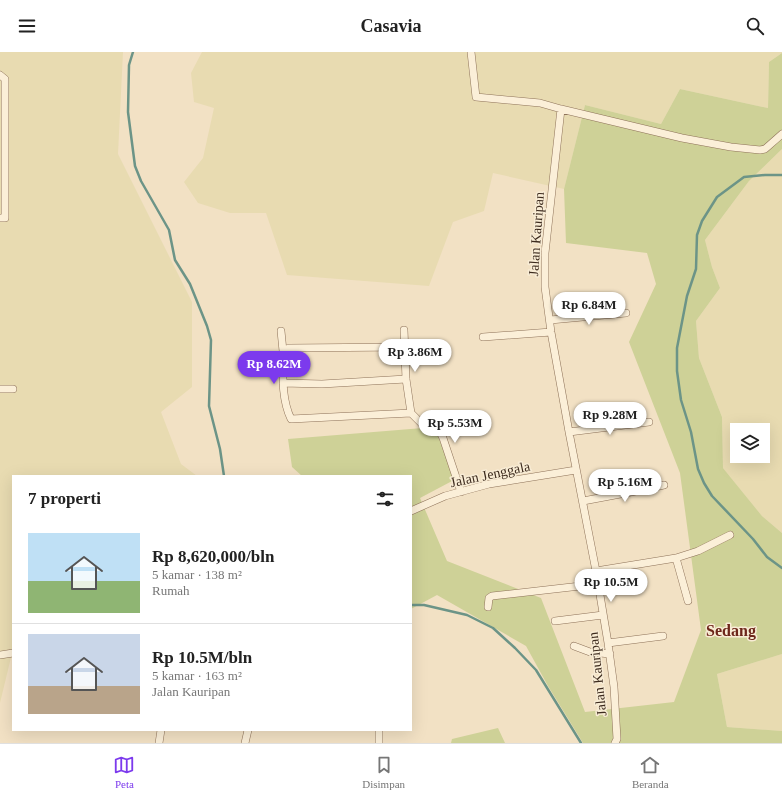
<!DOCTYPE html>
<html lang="id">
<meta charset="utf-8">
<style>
:root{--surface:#fff;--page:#f2f2f2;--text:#222;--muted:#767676;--line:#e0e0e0;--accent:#7c3aed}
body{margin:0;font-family:"Times New Roman",serif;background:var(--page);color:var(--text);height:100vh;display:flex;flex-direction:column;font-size:15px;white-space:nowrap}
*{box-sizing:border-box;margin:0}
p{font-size:13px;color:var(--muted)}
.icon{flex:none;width:22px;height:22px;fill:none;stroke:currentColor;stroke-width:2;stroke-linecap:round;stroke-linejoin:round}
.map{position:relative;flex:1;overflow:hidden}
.panel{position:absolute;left:12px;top:423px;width:400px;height:256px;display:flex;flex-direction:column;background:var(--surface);border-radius:0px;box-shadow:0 4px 16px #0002}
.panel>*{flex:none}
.tools{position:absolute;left:730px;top:371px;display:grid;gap:8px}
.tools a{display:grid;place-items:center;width:40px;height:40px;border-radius:0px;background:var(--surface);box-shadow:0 4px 16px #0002;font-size:20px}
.price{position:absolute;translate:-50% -34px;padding:0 9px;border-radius:14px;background:#fff;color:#222;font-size:13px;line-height:26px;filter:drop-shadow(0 1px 2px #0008)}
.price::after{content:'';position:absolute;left:50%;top:24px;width:12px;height:9px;margin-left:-6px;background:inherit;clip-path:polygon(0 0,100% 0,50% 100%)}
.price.selected{background:var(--accent);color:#fff}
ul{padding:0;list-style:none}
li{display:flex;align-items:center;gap:12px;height:100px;padding:0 16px}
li+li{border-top:1px solid var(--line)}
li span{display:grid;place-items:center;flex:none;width:112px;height:80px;border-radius:0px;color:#555}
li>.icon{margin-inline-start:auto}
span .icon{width:48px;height:48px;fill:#fffc;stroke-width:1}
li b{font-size:17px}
h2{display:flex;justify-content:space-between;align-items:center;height:48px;padding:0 16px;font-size:17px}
header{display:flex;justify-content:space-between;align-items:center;height:52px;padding:0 16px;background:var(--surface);font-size:18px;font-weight:700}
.dock{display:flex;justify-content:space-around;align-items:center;height:56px;border-top:1px solid var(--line);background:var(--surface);font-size:11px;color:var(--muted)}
.dock a{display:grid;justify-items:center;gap:2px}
.dock .selected{color:var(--accent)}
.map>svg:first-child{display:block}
</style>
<header><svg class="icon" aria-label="menu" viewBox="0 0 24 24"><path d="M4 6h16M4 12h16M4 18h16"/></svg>Casavia<svg class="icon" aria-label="search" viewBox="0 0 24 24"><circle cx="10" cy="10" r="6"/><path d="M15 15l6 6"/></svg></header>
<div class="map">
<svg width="782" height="691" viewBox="0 0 782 691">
<rect width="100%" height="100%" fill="#f2e1c4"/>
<path fill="#e8dbb1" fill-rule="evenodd" d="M0 0H123L118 102 192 250V335L161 360 181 412 197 424H13V597L0 651Z
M202 0H782V1L769 10 768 56 680 37 661 72 585 53 564 137 493 121 484 159 453 170 429 234 287 223 266 161H230L198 151 184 130 203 106 214 56 194 50 191 21Z
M782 97V481L762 464 723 416 722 365 699 306 696 269 720 236 712 215 705 188 749 129ZM737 378H763V404H737Z
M782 602V679L727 675 717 622Z"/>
<path fill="#ced197" d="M782 1V97L749 129 705 188 712 215 720 236 696 269 699 306 722 365 723 416 762 464 782 481V602L717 622 727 675 782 679V691H583L548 634 526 594 437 543 411 557V424H302L292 415 288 387 435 375 454 428 420 446 447 509 541 546 585 660 674 650 701 578 680 421 629 290 656 232 647 201 566 191 564 137 585 53 661 72 680 37 768 56 769 10Z
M498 676 505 691H451L452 687Z"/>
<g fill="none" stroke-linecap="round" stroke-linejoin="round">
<path stroke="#6c9487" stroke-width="2.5" d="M133 0 129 13 128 60 135 114 141 129 169 178 175 208 190 232 207 274 211 288 209 354 220 397 224 424
M782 123H765L744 125 717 145 702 169 697 183 696 217 687 244 677 296V319L681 348 691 380 698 417 704 431 712 444 753 487 767 505 782 516
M411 553H424L467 563 493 576 515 596 536 618 581 691"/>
<g stroke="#8e7259" stroke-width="8">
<path id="street" d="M471 0 476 45 540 51 561 57 682 86 731 95 760 98 765 97 782 82
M0 23 5 27V166H0
M561 57 545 201V235L551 280 569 380 596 519 608 591 614 635 617 687 615 691
M550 268 626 261
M404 278 406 327 411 361 422 372 437 374 443 386 461 440
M281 279 283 299
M483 285 551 280
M404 295 289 296 283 299C283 321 281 346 291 367L411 361
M283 331 322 332 406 327
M0 337H13
M569 380 649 370
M583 449 631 440 664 433
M411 459 445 444 489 432 576 418
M676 506 688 549
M596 519 676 506 698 499 730 483
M488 555 489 546 492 544 598 532
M555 569 603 563
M608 591 663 584
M574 594 590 600 610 602
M0 603 13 601
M159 691 161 678
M245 691 248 678
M379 691V678"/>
</g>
<use href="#street" stroke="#fbefd8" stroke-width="7"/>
</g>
<g text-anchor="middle" stroke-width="3" stroke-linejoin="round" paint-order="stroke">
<g font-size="14" fill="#3d2b1e" stroke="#f8ecd5">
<text transform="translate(536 182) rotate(-86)" y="5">Jalan Kauripan</text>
<text transform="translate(490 422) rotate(-12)" y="5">Jalan Jenggala</text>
<text transform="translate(597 622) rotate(-96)" y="5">Jalan Kauripan</text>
</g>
<g font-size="16" font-weight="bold" fill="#6d261a" stroke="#f8ecd5">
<text x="731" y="584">Sedang</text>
</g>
</g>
</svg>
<div class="tools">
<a><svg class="icon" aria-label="layers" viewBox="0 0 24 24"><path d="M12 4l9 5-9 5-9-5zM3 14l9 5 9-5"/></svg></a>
</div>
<b class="price" style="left:589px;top:274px">Rp 6.84M</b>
<b class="price" style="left:415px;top:321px">Rp 3.86M</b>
<b class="price selected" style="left:274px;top:333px">Rp 8.62M</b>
<b class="price" style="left:610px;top:384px">Rp 9.28M</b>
<b class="price" style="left:455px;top:392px">Rp 5.53M</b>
<b class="price" style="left:625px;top:451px">Rp 5.16M</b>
<b class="price" style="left:611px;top:551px">Rp 10.5M</b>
<section class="panel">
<h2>7 properti<svg class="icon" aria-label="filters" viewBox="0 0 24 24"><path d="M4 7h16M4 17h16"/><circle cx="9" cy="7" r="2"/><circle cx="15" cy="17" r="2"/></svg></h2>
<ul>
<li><span style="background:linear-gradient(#bfe0f5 60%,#8fb573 0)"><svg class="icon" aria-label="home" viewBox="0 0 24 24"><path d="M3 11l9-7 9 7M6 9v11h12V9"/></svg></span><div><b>Rp 8,620,000/bln</b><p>5 kamar · 138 m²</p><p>Rumah</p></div></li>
<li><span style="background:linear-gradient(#c9d6e8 65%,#b9a48a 0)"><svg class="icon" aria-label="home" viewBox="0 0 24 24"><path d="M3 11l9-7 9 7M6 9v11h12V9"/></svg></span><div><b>Rp 10.5M/bln</b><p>5 kamar · 163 m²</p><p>Jalan Kauripan</p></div></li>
</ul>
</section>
</div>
<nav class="dock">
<a class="selected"><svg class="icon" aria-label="map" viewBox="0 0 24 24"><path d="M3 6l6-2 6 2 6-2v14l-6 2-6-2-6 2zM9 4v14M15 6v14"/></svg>Peta</a>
<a><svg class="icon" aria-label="saved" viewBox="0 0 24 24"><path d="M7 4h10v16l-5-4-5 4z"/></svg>Disimpan</a>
<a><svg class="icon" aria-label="home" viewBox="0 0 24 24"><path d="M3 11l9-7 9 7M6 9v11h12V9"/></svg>Beranda</a>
</nav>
